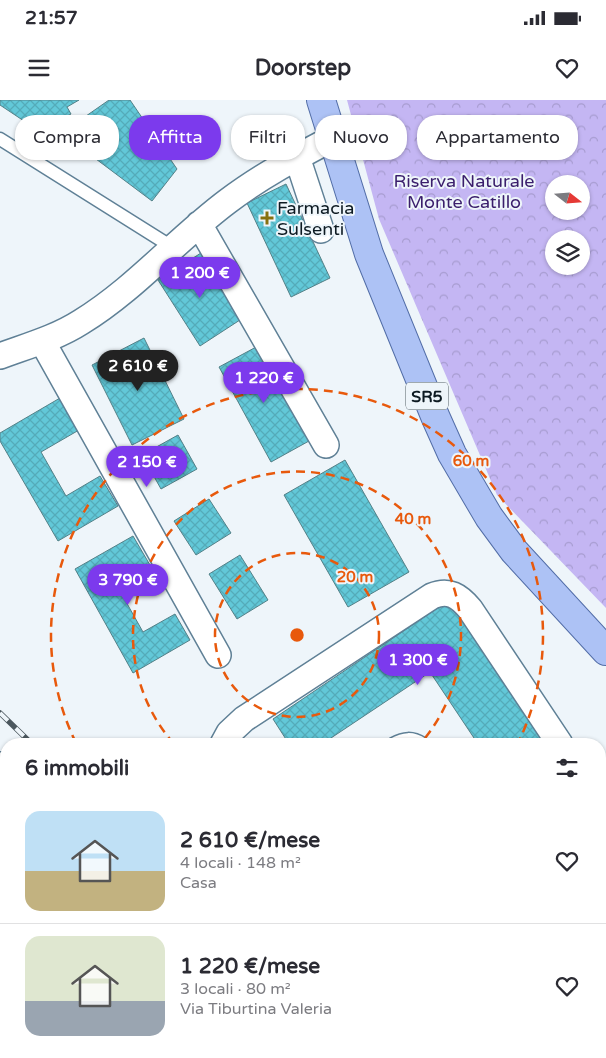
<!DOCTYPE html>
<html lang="it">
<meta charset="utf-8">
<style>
:root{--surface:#fff;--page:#f7f7f7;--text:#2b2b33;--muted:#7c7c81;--line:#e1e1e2;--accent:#7c3aed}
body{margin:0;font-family:"Varela Round",sans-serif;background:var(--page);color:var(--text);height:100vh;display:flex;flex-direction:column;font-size:19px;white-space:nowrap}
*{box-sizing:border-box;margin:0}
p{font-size:16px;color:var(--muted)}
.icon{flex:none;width:28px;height:28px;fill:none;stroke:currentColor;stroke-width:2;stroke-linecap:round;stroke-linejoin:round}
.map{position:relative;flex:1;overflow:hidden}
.panel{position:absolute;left:0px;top:638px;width:606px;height:321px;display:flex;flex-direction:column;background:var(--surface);border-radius:20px 20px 0 0;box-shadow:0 1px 4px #0004}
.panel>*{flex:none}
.top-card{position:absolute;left:15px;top:15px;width:576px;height:45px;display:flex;gap:10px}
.needle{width:32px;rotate:107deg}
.buttons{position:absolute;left:545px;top:75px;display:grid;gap:10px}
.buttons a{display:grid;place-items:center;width:45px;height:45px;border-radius:50%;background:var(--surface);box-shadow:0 1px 4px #0004;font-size:25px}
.price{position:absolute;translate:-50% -42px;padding:0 11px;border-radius:18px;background:var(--accent);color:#fff;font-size:16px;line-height:32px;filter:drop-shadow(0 1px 2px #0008)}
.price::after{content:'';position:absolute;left:50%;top:30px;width:15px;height:11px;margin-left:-8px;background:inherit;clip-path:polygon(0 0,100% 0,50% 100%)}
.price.on{background:#222;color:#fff}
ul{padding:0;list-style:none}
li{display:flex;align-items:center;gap:15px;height:125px;padding:0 25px}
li+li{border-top:1px solid var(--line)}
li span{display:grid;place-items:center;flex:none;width:140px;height:100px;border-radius:15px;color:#555}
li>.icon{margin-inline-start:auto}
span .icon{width:60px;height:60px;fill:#fffc;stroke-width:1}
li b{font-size:21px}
h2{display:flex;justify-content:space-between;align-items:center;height:60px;padding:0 25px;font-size:21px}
.chip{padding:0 18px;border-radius:20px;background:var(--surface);box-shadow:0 1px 4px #0004;font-size:18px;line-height:45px}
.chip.on{background:var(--accent);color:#fff}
.status{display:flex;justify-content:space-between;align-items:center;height:35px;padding:0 25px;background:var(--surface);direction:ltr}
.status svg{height:14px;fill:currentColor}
header{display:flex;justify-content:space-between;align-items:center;height:65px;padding:0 25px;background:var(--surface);font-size:22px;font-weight:700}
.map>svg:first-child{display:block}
</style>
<div class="status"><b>21:57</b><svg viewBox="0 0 49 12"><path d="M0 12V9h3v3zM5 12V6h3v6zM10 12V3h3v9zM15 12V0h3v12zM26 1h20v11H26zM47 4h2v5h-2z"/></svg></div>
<header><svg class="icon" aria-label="menu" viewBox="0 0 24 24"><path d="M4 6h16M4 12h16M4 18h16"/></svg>Doorstep<svg class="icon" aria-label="heart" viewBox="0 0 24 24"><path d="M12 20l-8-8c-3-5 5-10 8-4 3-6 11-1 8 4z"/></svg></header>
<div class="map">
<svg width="606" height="958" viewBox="0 0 606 958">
<defs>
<pattern id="forest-firs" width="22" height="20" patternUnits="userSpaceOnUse" patternTransform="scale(1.25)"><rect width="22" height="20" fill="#c4b6f3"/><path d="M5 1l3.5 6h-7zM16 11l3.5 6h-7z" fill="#a79cd0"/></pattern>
<pattern id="park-crowns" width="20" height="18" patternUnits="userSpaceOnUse" patternTransform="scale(1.25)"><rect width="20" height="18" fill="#c4b6f3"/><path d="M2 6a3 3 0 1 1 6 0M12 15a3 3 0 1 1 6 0" fill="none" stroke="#a79cd0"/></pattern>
<pattern id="building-cross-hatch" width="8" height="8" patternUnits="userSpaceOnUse" patternTransform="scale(1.25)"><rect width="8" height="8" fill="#62c8d8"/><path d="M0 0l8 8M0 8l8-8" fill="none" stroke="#54abb9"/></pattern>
</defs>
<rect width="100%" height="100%" fill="#eef5fa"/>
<path fill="url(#forest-firs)" d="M51 953V952L136 953 132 958H46Z"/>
<path fill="url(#park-crowns)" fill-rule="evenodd" d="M347 0H606V508L497 395 379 119ZM554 84H581V111H554ZM554 139H581V166H554Z"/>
<path fill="url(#building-cross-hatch)" stroke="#538087" d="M0 0H79L67 7 71 14 39 31 0 5Z
M109 0H130L177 69 152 101 76 44 66 30Z
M286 84 330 178 291 197 247 103Z
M201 153 243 218 200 246 158 180Z
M144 238 184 319 132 345 92 265Z
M258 246 309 341 271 362 219 267Z
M60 298 79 330 41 352 66 396 100 376 118 406 58 441 0 341V333Z
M178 335 197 369 161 389 142 355Z
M345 360 409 472 348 507 284 395Z
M209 399 231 433 196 455 174 421Z
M133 436 150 465 116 484 143 532 175 514 190 540 133 573 75 469Z
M240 455 268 500 237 519 209 474Z
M451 499 547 644H478L430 572 322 644H289L273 619Z
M600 723 606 732V791L600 795Z"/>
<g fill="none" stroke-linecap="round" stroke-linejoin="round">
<g stroke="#5f8096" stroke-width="15">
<path id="service" d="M0 39 172 147
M393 644C404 638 412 637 423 644"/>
</g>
<g stroke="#5f8096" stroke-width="28">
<path id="minor" d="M297 57 321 130
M199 124 326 345
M42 241 218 555
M0 256C27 246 56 238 81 222 135 189 177 139 228 101 261 76 297 57 333 38
M223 644 229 633 244 619 432 496C449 489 459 496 470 509L560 644
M0 665 6 670
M600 704 606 713
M600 849 606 846
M382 952 390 958
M507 952 514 958"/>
</g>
<g stroke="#526da7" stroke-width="30">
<path id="primary" d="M321 0 369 154 435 316 452 354 489 417 514 451 606 551"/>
</g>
<use href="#service" stroke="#fff" stroke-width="12"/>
<use href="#minor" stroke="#fff" stroke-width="25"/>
<use href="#primary" stroke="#adc2f5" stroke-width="28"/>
<g stroke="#4b575e" stroke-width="5.5">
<path id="rail" d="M0 613 32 644
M416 952 423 958"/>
</g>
<use href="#rail" stroke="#eef5fa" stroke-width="4" stroke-dasharray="11" stroke-linecap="butt"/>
</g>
<g fill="none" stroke="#e8590c" stroke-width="2.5" stroke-dasharray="9 6">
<circle cx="297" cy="535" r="82"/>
<path d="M174 644A164 164 0 1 1 420 644"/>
<path d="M76 643A246 246 0 1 1 518 643"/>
</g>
<path fill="#877010" stroke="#eef5fa" stroke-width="2" d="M264.5 110.5h5v5h5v5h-5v5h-5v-5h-5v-5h5z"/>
<g text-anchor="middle" stroke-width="4" stroke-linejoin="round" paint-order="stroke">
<rect fill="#eef5fa" stroke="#505c63" stroke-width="1" x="406" y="282.5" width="42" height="27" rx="4"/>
<g font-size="16" font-weight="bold" fill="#0d1a22">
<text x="427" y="302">SR5</text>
</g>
<g font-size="18" fill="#3a1e6c" stroke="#eef5fa">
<text x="464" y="87">Riserva Naturale<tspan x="464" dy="21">Monte Catillo</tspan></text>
</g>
<g font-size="18" fill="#0d1a22" stroke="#eef5fa" text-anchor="start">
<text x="277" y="114">Farmacia<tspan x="277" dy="21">Sulsenti</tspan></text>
</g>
</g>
<circle cx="297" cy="535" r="8" fill="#e8590c" stroke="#eef5fa" stroke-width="2.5"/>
<g font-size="15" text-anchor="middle" font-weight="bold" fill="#e8590c" stroke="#eef5fa" stroke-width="4" stroke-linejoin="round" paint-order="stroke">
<text x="471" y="366">60 m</text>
<text x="413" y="424">40 m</text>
<text x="355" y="482">20 m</text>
</g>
</svg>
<div class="buttons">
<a><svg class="needle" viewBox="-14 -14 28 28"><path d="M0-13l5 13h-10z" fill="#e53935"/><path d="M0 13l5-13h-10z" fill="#7c7c81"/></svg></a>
<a><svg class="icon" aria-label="layers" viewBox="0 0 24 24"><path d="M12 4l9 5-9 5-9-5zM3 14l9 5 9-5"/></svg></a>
</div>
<b class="price" style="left:200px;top:199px">1 200 €</b>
<b class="price on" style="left:138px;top:292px">2 610 €</b>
<b class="price" style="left:264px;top:304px">1 220 €</b>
<b class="price" style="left:147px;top:388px">2 150 €</b>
<b class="price" style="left:128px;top:506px">3 790 €</b>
<b class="price" style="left:418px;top:586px">1 300 €</b>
<div class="top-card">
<a class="chip">Compra</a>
<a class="chip on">Affitta</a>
<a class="chip">Filtri</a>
<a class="chip">Nuovo</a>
<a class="chip">Appartamento</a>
</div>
<section class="panel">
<h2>6 immobili<svg class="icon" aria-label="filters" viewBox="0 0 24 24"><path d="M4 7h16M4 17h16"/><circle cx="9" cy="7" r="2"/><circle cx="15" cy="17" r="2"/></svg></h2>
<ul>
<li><span style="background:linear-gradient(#bfe0f5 60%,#c2b280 0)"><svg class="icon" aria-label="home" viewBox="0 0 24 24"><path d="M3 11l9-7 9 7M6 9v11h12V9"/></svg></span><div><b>2 610 €/mese</b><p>4 locali · 148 m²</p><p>Casa</p></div><svg class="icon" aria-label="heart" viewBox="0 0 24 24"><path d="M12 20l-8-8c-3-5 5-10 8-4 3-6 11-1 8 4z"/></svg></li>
<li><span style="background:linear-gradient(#dfe7d0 65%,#9aa5b1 0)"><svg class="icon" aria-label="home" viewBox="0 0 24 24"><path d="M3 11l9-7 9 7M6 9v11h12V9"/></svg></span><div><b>1 220 €/mese</b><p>3 locali · 80 m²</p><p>Via Tiburtina Valeria</p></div><svg class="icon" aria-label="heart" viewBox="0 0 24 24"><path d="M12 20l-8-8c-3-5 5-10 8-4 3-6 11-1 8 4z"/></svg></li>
</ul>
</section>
</div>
